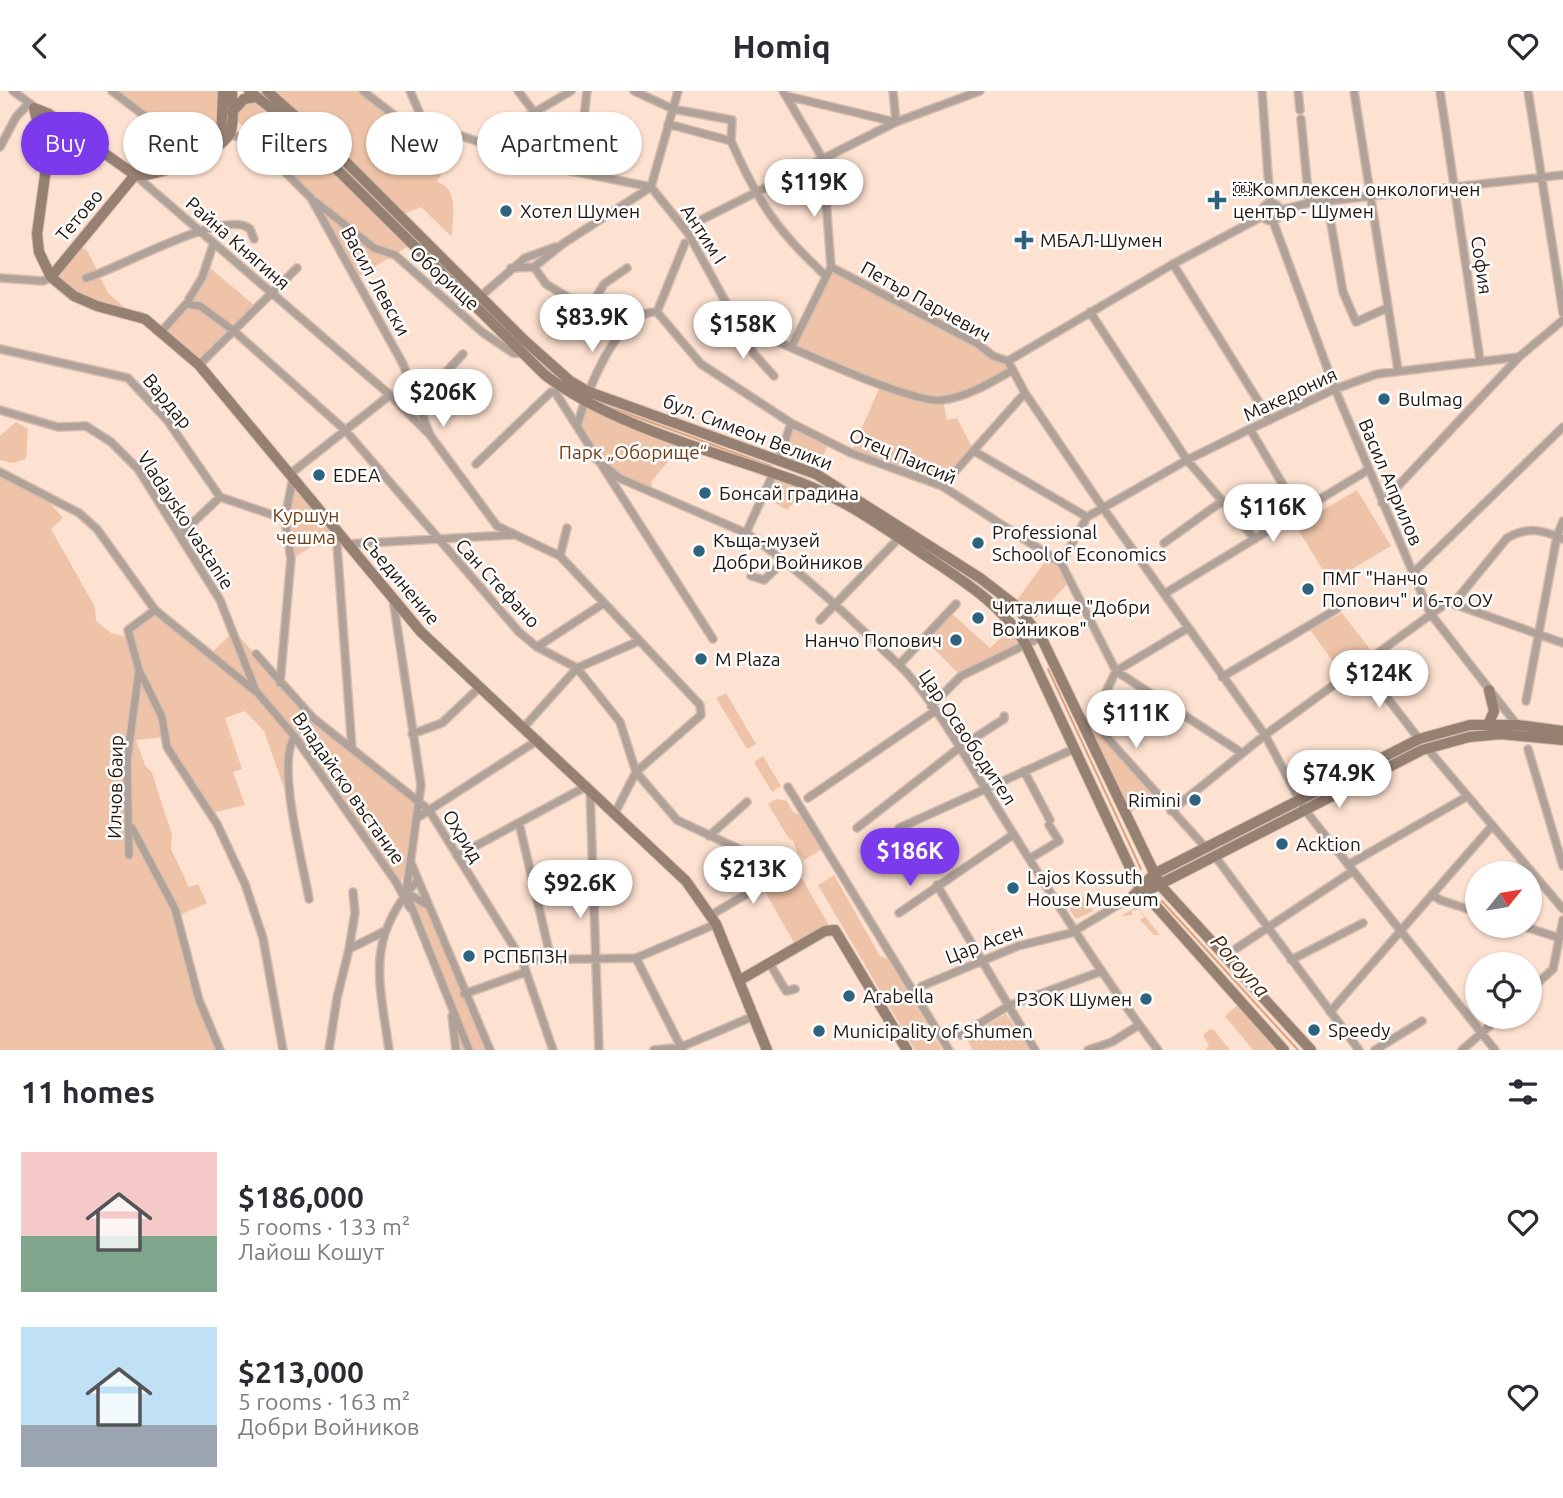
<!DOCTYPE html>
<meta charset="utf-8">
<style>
:root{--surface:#fff;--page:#f2f2f3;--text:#2b2b33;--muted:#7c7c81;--accent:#7c3aed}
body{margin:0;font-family:Ubuntu,sans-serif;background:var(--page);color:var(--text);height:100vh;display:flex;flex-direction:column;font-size:26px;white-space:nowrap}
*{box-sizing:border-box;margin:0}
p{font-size:23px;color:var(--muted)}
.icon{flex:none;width:38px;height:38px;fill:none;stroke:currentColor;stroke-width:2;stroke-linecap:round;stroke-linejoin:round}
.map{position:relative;height:959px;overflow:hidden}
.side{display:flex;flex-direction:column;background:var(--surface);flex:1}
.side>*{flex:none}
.banner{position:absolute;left:21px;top:21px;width:700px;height:63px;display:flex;gap:14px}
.needle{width:46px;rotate:60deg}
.buttons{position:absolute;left:1465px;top:770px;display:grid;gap:14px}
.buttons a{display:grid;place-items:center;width:77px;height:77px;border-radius:50%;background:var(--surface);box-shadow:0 2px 5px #0004;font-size:35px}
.price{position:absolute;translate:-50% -60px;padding:0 16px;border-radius:24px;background:#fff;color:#222;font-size:23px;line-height:46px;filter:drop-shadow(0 2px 4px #0008)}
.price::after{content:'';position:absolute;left:50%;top:42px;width:21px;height:16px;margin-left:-10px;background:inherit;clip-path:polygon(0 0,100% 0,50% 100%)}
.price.active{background:var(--accent);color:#fff}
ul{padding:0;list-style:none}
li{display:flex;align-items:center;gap:21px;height:175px;padding:0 21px}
li span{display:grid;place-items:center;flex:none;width:196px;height:140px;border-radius:0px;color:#555}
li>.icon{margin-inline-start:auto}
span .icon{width:84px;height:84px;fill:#fffc;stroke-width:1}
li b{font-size:30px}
h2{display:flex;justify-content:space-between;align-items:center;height:84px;padding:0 21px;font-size:30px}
.chip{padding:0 24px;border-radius:32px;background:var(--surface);box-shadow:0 2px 5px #0004;font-size:24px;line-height:63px}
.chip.active{background:var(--accent);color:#fff}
header{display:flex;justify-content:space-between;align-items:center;height:91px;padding:0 21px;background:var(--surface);font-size:32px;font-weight:700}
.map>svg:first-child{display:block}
</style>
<header><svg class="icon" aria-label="back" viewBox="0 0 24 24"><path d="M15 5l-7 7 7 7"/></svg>Homiq<svg class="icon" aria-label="heart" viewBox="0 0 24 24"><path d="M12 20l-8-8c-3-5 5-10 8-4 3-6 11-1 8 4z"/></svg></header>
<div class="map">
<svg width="1563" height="959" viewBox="0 0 1563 959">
<rect width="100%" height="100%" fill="#fee2d1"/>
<path fill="#eec3a8" d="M120 0H223L221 52 209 62 140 85 147 26 117 4Z
M267 0H363L435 58 445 75 437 91C460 98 452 126 452 146L421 116 399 125Z
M257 6 412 153 356 187 311 107 253 49 231 21Z
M78 153 88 161 108 202 131 222 97 215 51 186Z
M209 176 255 215 199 270 166 242 204 192Z
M831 176 1008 270 1011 280 988 294 943 309 947 329 957 327 974 360 942 395 851 362 881 293 792 255Z
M584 311 685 350 652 390 651 400C615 390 595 366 577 335Z
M16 331 28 338 26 368 13 372 0 369V345Z
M791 332 829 351 816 383 779 368Z
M0 382 48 410 63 427 51 438 95 516 96 530 111 542 131 547V538L156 524 210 563 234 540 313 627 419 711 407 786 396 791 295 647 289 653 291 702 284 697 264 640 245 620 225 627 242 678 233 681 245 714 211 722 189 691 165 646 136 649 145 674 152 682 172 744 171 758 189 796 198 793 207 812 182 823 185 842 180 844 220 959H0Z
M773 383 809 395 787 419 764 405Z
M293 386 336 439 337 455H313L291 468 286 442Z
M1357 399 1391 455 1330 491 1296 435Z
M1049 465 1061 472 1070 490 1036 527 1017 509Z
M949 520 990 557 1014 534 1026 554 961 585 923 547Z
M1342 522 1370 558 1340 580 1310 539Z
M726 602 756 653 747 658 716 607Z
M1080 621 1092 630 1155 701 1131 722Z
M1470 634 1501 637 1422 659 1171 782 1169 775 1419 648Z
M763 665 781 695 772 701 754 671Z
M776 708 787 710 793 721 800 724 821 759 804 769 797 761 793 749 789 748 768 713Z
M797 779 830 836 797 857 764 799Z
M834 784 880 865 888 868 942 959H915L818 794Z
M1084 806 1093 820 1076 828 1070 819 1071 814Z
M420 812 431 823 490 959H456L454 941 458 938 411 816Z
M1136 816 1139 818 1160 844H1154L1140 829 1144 826 1139 819 1131 820 1133 824 1121 825Z
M1240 912 1284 959H1253L1225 925Z
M1006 923 1030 959H973L966 947Z
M1210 938 1214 939 1230 959H1205L1209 955 1203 944Z"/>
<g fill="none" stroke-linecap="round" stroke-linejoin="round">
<path stroke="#dba27e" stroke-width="2" d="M609 316 771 375
M1048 578 1141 778
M1162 810 1298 959"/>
<g stroke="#d6bdae" stroke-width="10">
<path id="street" d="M13 0 32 14
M112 0 183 54
M363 0 417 42 424 32
M410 0 424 32
M518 0 534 21
M634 0 673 18 732 29 731 50
M783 0 823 68 831 176 792 255
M893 0 896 31
M1262 0 1270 112
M1298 0 1300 19
M1354 0 1398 279
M1440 0 1480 269
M1528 0 1563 222
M787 5 895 31
M1301 28 1309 112
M424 32 482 52 512 68 651 96 688 142 754 263 774 285
M668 33 731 50C759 112 775 138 826 185
M226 43 253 49 311 107 403 273 430 344 497 435 560 465 700 614 701 624 636 681 615 722
M482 52 571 0
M0 56 16 26 29 12
M578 79 587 0
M135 84 390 304 427 341
M140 85 148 26
M1327 110 1343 201 1356 231 1387 217
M316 111 374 157 395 164 482 241 513 262 524 263
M1262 121a9 9 0 1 1 18 0a9 9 0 1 1-18 0Z
M1280 119 1309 112 1563 84
M1273 130 1335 298 1430 522 1517 634 1518 643
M685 137 896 31 980 0
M1173 173 1270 329
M534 176 564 152 651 96 678 0
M831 176 978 253 993 265 1008 270 1173 173 1263 125
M511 177 534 176 546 193 620 238
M0 187 43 190 51 186
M86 187C117 179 225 116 250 138L254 148
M481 205 525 167 555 156
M189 208 202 187 213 154
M589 218 604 193 627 177
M657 221 701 273 791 332 851 362 942 395 1061 472 1116 580 1242 662
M1090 221 1187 369 1255 448
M740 234C778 250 909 313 942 309 967 306 990 292 1011 280
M162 240 186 213 200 215 234 240 345 339 519 541 537 556 577 577 620 631 636 681 677 729 777 776 781 783 711 824
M0 258 128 287 167 329 220 406 285 428
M1008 270 1025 302 1103 417 1265 644 1305 719 1495 959
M199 274 297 177
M0 319 58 336 86 335 111 351 138 378 220 509 256 600 295 646 396 791 410 817
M405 319 417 312 463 263
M577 335C586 304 617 218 657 221L685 152
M1250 338 1299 421
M974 360 1087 426
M596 368 619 387 746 442C802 480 851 528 899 574 932 605 968 671 993 710 1046 795 1098 880 1158 959
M779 368 791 332
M476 373 551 301H555L713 548
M0 381 79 422 97 438 155 519 255 600
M290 383 390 304
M942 395 1025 302
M1382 412 1519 266
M336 440 352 658
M746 442 773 383
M180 444 220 406
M1164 452 1221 411
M348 453 512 444
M560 465 567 437
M1061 472 1087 426 1187 369 1250 338 1335 298 1377 283 1519 266 1563 229
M1412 483 1563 336
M751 485 764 489 783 471
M1164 503 1368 379
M393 508 421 694 406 802 469 959
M1453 513 1507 447C1528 435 1543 439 1563 448
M820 529 899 447
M1188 537 1116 580 1092 630 1205 756
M537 556 604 512
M256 563 313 627 429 719 522 869 553 959
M1361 573 1419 648
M899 574 956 513
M139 579 162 626 167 656 217 733 245 793 263 847 283 959
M1222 586 1337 518
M280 592 291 468 285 428 293 386
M1526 610 1557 445 1563 430
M931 615 961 585 1041 546
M524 636 577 577 639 550
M412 643 442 632 480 596
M295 646C275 670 304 776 309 808
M1427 657 1563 818
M1528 658 1563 775
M1024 680 1050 729
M788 696 949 959
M590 699 599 959
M808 707 935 620
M1171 720 1265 644 1448 511 1563 552
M417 727 538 649
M519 732 551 868
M132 737 175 818 199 909 220 959
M857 737 959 657 1004 628V625
M899 737 1074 658
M709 745 747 711
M129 764 127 670 139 579 128 539 155 519
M457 765 587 695
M1215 765 1359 959
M1029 768 1059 750 1049 734
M411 772 490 959
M1348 774 1466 706
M937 794 1035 959
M407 802 429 815
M1432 803 1440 809 1477 821
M899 822 1014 743
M1522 835 1560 847
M1237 857 1353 780
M349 858 355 822 353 801
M636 867 682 958
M522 869 636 867 716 833
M1291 869 1363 832
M770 873 786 900 795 898
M922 895 1018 855 1071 842 1133 805
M1530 899 1553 878 1563 829
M464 903 526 881
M1330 921 1491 736
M452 925 456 959
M961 944 1008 915 1102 880
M329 959 337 907 349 858 385 840
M389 959C379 888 365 847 418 789
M654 959 681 956 754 925
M1088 959 1112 951 1139 934
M1375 959 1422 930
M1462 959 1500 926"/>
</g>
<g stroke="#d6bdae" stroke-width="12">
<path id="secondary" d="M249 0 289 31 545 284C611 335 720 362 799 391 847 409 890 441 932 469 968 493 1004 516 1026 554L1139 796 1284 959
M267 0 339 64 524 249 570 290 589 301 816 383 980 487 1015 514 1041 546 1160 794 1311 959
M34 17 47 70 37 143 39 161 51 186 74 205 97 215 145 228 199 274 421 541 686 790 716 833 767 959
M34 17 49 23 135 84
M232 21 244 8 257 6
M221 51 223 0
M135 84C155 87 218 62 229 44 235 34 232 12 232 0
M51 186 135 84
M1488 634 1494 620 1489 599
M1139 804 1422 659 1469 646 1501 643 1563 649
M1133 805 1154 783 1419 648 1470 634H1517L1563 640
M740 889 825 840 835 839 907 959"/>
</g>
<use href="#street" stroke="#b1a299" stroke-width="7"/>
<use href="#secondary" stroke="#958072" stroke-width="10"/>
</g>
<g fill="#2e637f" stroke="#fff" stroke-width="2.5">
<path d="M1213.5 98.5h7v7h7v7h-7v7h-7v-7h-7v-7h7z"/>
<circle cx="506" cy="120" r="7"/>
<path d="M1020.5 138.5h7v7h7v7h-7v7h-7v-7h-7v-7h7z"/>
<circle cx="1384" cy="308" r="7"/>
<circle cx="319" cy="384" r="7"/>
<circle cx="705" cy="402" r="7"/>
<circle cx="978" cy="452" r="7"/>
<circle cx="699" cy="460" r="7"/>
<circle cx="1308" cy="498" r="7"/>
<circle cx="978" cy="527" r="7"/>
<circle cx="956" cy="549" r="7"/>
<circle cx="701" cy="568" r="7"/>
<circle cx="1195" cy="709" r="7"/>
<circle cx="1282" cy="753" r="7"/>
<circle cx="1013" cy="797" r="7"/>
<circle cx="469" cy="865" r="7"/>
<circle cx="849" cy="905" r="7"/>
<circle cx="1146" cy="908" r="7"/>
<circle cx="1314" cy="939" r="7"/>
<circle cx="819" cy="940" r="7"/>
</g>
<g text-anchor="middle" stroke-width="5" stroke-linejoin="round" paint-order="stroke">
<g font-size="19" fill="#22170f" stroke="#fff" text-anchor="start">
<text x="1233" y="105">￼Комплексен онкологичен<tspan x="1233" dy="22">център - Шумен</tspan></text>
<text x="520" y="127">Хотел Шумен</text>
<text x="1040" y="156">МБАЛ-Шумен</text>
<text x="1398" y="315">Bulmag</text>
<text x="333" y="391">EDEA</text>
<text x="719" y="409">Бонсай градина</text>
<text x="992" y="448">Professional<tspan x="992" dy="22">School of Economics</tspan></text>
<text x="713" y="456">Къща-музей<tspan x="713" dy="22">Добри Войников</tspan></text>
<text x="1322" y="494">ПМГ "Нанчо<tspan x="1322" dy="22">Попович" и 6-то ОУ</tspan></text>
<text x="992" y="523">Читалище "Добри<tspan x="992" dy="22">Войников"</tspan></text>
<text x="942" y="556" text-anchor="end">Нанчо Попович</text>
<text x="715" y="575">M Plaza</text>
<text x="1181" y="716" text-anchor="end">Rimini</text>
<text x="1296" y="760">Acktion</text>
<text x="1027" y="793">Lajos Kossuth<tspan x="1027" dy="22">House Museum</tspan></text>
<text x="483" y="872">РСПБПЗН</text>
<text x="863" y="912">Arabella</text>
<text x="1132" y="915" text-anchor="end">РЗОК Шумен</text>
<text x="1328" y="946">Speedy</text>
<text x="833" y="947">Municipality of Shumen</text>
</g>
<g font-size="19" fill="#22170f" stroke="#fff">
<text transform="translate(79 124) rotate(-50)" y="7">Тетово</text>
<text transform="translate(704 143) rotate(57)" y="7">Антим I</text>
<text transform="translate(238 152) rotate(41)" y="7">Райна Княгиня</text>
<text transform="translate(1482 174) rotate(82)" y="7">София</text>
<text transform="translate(445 187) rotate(42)" y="7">Оборище</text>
<text transform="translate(376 190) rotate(61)" y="7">Васил Левски</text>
<text transform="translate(926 210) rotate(29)" y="7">Петър Парчевич</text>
<text transform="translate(1290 303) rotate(-25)" y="7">Македония</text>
<text transform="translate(168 310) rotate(50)" y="7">Вардар</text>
<text transform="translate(748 341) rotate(21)" y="7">бул. Симеон Велики</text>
<text transform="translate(903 365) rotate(23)" y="7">Отец Паисий</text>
<text transform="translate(1391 391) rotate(67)" y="7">Васил Априлов</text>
<text transform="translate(186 429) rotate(57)" y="7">Vladaysko vastanie</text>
<text transform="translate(401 489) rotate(50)" y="7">Съединение</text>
<text transform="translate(498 492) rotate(47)" y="7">Сан Стефано</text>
<text transform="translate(968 646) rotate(56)" y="7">Цар Освободител</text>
<text transform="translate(115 696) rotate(-89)" y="7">Илчов баир</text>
<text transform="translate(349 697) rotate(55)" y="7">Владайско въстание</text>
<text transform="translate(463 745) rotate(58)" y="7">Охрид</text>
<text transform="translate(984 852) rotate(-21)" y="7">Цар Асен</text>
</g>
<g font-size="19" fill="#713c13" stroke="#fff">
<text x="633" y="368">Парк „Оборище“</text>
<text x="306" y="431">Куршун<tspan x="306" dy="22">чешма</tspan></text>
</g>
<g font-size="21" font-style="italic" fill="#4d280b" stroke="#fff">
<text transform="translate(1240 875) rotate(48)" y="7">Poroyna</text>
</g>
</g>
</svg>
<div class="buttons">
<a><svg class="needle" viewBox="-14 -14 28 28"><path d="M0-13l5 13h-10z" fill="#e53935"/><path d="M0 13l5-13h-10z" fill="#7c7c81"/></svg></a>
<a><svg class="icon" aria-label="locate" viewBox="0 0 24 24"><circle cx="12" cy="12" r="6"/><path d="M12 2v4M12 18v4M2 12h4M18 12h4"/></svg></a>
</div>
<b class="price" style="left:814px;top:128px">$119K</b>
<b class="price" style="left:592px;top:263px">$83.9K</b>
<b class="price" style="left:743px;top:270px">$158K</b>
<b class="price" style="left:443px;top:338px">$206K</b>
<b class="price" style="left:1273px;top:453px">$116K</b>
<b class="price" style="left:1379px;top:619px">$124K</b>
<b class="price" style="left:1136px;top:659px">$111K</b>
<b class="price" style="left:1339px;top:719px">$74.9K</b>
<b class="price active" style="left:910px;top:797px">$186K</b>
<b class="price" style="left:753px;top:815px">$213K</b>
<b class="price" style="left:580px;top:829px">$92.6K</b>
<div class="banner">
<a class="chip active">Buy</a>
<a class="chip">Rent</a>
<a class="chip">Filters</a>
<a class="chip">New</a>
<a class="chip">Apartment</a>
</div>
</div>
<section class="side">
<h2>11 homes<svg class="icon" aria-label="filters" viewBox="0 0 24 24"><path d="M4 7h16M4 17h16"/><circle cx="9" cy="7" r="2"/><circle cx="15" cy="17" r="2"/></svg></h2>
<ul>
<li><span style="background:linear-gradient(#f6c9c9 60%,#7fa58c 0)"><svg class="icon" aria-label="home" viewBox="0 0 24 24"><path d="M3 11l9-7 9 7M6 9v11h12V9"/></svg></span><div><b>$186,000</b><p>5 rooms · 133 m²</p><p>Лайош Кошут</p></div><svg class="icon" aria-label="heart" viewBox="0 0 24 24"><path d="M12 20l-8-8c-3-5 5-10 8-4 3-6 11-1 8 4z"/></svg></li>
<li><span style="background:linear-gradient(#bfe0f5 70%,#9aa5b1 0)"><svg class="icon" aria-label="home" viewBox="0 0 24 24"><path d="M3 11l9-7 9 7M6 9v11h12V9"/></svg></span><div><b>$213,000</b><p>5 rooms · 163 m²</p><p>Добри Войников</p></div><svg class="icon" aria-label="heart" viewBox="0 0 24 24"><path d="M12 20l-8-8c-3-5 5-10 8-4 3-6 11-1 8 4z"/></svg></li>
</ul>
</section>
